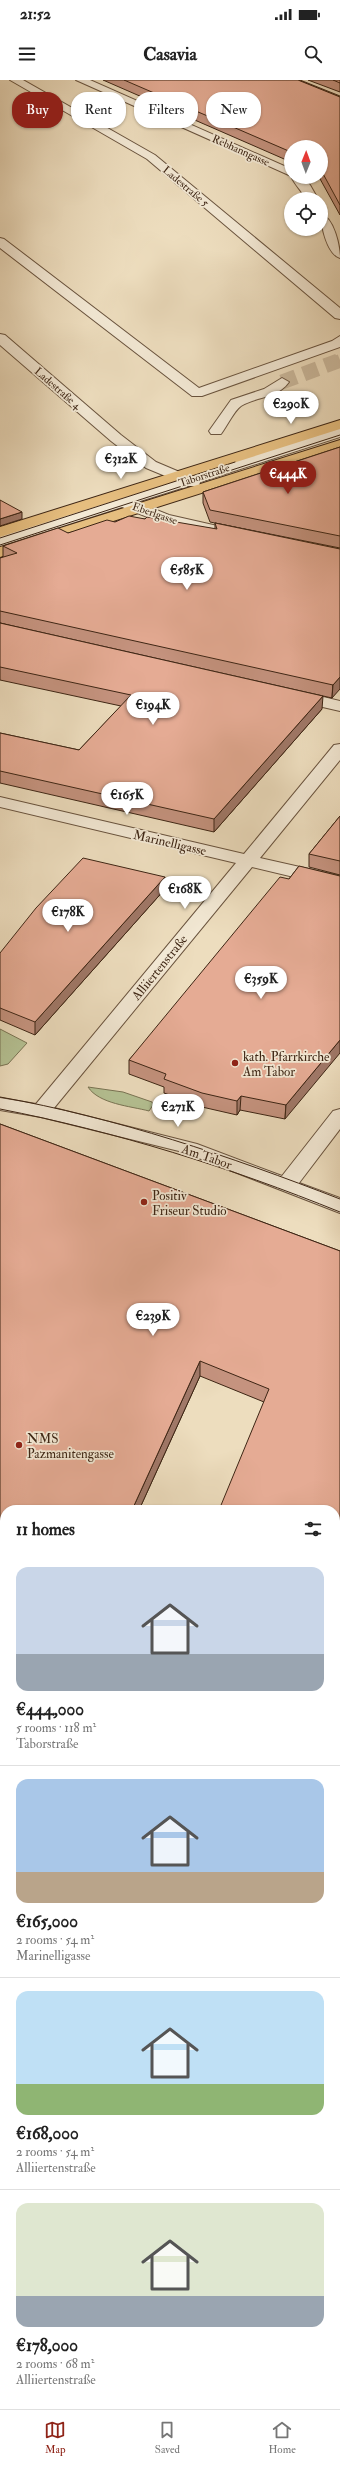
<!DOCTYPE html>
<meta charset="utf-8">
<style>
:root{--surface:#fff;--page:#f6f6f6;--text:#222;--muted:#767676;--line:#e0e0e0;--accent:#8f2418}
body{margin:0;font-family:"IM FELL Double Pica",serif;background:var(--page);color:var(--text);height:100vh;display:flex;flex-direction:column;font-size:15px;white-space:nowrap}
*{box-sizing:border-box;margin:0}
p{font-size:13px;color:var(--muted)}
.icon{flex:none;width:22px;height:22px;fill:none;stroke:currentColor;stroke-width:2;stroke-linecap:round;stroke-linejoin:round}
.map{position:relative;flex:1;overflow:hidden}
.drawer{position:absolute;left:0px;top:1425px;width:340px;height:904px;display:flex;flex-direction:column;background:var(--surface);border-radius:16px 16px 0 0;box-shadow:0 1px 3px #0004}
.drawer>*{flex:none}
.banner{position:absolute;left:12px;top:12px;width:316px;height:36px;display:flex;gap:8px}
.needle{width:26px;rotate:1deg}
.buttons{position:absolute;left:284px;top:60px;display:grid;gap:8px}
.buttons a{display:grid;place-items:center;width:44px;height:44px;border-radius:50%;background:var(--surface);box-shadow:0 1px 3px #0004;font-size:20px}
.price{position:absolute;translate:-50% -34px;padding:0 9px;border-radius:14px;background:#fff;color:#222;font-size:13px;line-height:26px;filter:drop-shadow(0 1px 2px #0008)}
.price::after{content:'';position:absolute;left:50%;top:24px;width:12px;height:9px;margin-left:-6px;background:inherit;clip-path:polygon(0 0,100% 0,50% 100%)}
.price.active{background:var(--accent);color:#fff}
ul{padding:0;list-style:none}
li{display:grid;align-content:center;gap:8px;height:212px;padding:0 16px}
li+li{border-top:1px solid var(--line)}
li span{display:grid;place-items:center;height:124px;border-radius:12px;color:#555}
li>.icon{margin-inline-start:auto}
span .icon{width:72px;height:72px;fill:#fffc;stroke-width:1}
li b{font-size:17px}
h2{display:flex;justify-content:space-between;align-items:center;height:48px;padding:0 16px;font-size:17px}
.chip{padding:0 14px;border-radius:16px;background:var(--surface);box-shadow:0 1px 3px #0004;font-size:14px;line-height:36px}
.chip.active{background:var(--accent);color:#fff}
.status{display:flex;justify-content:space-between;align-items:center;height:28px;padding:0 20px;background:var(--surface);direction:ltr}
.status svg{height:11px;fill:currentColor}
header{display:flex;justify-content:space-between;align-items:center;height:52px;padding:0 16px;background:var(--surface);font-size:18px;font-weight:700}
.menu{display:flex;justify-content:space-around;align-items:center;height:56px;border-top:1px solid var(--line);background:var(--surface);font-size:11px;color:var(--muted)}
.menu a{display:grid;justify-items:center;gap:2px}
.menu .active{color:var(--accent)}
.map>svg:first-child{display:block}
</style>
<div class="status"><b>21:52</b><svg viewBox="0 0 49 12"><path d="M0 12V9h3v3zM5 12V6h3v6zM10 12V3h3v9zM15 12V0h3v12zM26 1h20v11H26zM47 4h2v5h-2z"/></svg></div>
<header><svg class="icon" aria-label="menu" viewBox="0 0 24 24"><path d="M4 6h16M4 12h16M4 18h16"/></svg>Casavia<svg class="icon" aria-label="search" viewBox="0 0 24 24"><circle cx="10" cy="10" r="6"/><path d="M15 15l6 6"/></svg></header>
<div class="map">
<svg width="340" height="2329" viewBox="0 0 340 2329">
<rect width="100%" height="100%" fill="#edddbe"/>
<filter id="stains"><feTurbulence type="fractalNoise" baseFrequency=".005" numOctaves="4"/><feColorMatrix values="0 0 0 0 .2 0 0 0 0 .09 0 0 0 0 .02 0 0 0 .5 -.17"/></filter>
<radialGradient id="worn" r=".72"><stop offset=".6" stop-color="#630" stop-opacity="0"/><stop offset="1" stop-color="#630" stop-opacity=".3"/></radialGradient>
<path fill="#b5c294" stroke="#797454" d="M0 949 27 963 8 984 0 986Z
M88 1007 123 1012 152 1022 153 1025 149 1031C130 1026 99 1024 88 1007Z
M335 1904 340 1905V2163L335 2180Z
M5 1953V2274L0 2273V1965Z
M190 2324H291L289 2329H209Z"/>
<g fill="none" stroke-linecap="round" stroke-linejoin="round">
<path stroke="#cab89c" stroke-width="12" stroke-dasharray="12 6" stroke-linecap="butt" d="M335 282 340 280"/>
<path stroke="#cab89c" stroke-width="15" stroke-dasharray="15 8" stroke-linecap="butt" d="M282 302 338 281"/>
<g stroke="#69533e" stroke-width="2">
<path id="minor" d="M10 0H23L155 75 340 228V239L335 238 147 79Z
M76 0H90L291 89V97H303L310 105 318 119H306C302 111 294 104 291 96Z
M321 134C334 138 340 166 340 178 327 174 321 146 321 134Z
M0 158 4 159 199 308 332 261 340 256V267L202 316H192L0 168Z
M0 254 5 255 121 355 156 382 189 396 340 348V357L200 402 199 406H188L137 422 169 435 222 447 225 450 222 453 217 455 160 442 122 427 0 466V456L111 421 112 416 124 417 175 400 146 388 111 361 0 265Z
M282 298 289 302C277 319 257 316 241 326 234 331 227 346 221 354H211L209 351 231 320 264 309Z
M294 610 340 621V631L288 619 286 615 288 611Z
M340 664V680L260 778 340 796V808L252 787 54 1028 197 1064 282 1096 333 1031 340 1029V1049L299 1103 340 1118V1133L183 1072 41 1037 0 1030V1018L36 1024 236 783 0 727V717L244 774 334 665Z
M0 1779 5 1780V1802L0 1801Z
M5 1852V1886L0 1888V1854Z
M335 1860 340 1861V1885L335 1884Z
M0 2301 5 2303V2324H53L56 2329H0Z"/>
</g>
<g stroke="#3d2514" stroke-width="2">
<path id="major" d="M340 340V349L0 457V447Z
M340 360V369L0 477V467Z"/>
</g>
<use href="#minor" fill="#f3e9d5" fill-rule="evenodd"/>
<use href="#major" fill="#e6be7f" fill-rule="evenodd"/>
<path stroke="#3d2514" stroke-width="1" d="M300 0 340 16
M0 458 235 382
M0 465 340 355
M0 1017C118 1038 229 1076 340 1119
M0 1029C117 1052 229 1087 340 1132"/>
</g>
<path fill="#c5937f" stroke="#3d2514" d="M103 0H298L340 17V135L319 97H321V67H291V82Z
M308 0H340V12Z
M340 367V468L210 442 203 423V412Z
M145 439 215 449V443L340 469 332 618 0 543V478L3 477V466L68 453 115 442Z
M0 543 322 629 214 752 0 703V653L79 670 121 626 0 600Z
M340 736V795L309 787V774Z
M299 786 285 1039 240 1030 237 1035 202 1027 164 1013V1007L129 994V980L289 799Z
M165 809 35 955 0 940V873Z
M0 1044 340 1171V1454L335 1453V1430L264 1322 200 1296 139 1430H5V1739L0 1738V1560L2 1556H0Z
M335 1550 340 1551V1820L335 1819Z"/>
<path fill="#a07868" stroke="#3d2514" d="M22 432V439L0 446V439Z
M340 597V609L332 618 333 605Z
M323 616 322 629 214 752V739Z
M165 797V809L35 955V942Z
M340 960V973L285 1039 286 1025Z
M241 1016 240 1030 237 1035V1021Z
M200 1281V1296L139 1430H132Z"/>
<path fill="#e5ab94" stroke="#3d2514" d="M124 0H298L340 17V125L321 90V67H291V72Z
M333 0H340V3Z
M340 367V456L210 430 203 412Z
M0 420 22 432 0 439Z
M129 436 145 439 147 437 217 449 215 443 340 469V597L333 605 0 531V478L17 473 3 466 58 448 68 453 107 440 115 442Z
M0 543 323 616 214 739 0 691V653L79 670 131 615 0 587Z
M340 736V781L309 774Z
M83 778 165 797 35 942 0 928V873L36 828Z
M299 786 340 796V960L286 1025 241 1016 237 1021 202 1013 164 999 166 994 129 980 280 797 289 799Z
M0 1044 340 1171V1439L335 1437V1430H219L269 1309 200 1281 132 1430H5V1542L0 1541Z
M5 1550V1724L0 1723V1560Z
M335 1550 340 1551V1805L335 1804Z
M340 2265V2329H321L322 2324H335V2281Z"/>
<g fill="#8f2418" stroke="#f3e9d5" stroke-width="1.5">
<circle cx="235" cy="983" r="4"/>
<circle cx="144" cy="1122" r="4"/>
<circle cx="19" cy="1365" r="4"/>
</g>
<g text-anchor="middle" stroke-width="3.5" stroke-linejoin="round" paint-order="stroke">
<g font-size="11" fill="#3d2514" stroke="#f3e9d5">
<text transform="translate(241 70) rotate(24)" y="4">Rebhanngasse</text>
<text transform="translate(186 106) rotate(40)" y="4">Ladestraße 5</text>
<text transform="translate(58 308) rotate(41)" y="4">Ladestraße 4</text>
<text transform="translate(204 395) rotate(-18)" y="4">Taborstraße</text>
<text transform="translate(155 433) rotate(19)" y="4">Eberlgasse</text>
</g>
<g font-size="13" fill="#3d2514" stroke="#f3e9d5">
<text transform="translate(170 762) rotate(13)" y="5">Marinelligasse</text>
<text transform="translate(159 887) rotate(-51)" y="5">Alliiertenstraße</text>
<text transform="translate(207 1076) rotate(19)" y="5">Am Tabor</text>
</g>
<g font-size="13" fill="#3d2514" stroke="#f3e9d5" text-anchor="start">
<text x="243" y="981">kath. Pfarrkirche<tspan x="243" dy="15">Am Tabor</tspan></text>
<text x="152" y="1120">Positiv<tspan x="152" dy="15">Friseur Studio</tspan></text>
<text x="27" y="1363">NMS<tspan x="27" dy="15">Pazmanitengasse</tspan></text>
</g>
</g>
<rect width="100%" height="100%" filter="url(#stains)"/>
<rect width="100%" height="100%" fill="url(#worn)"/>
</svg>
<div class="buttons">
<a><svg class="needle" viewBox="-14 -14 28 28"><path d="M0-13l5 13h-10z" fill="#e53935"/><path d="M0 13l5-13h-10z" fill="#767676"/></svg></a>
<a><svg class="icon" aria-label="locate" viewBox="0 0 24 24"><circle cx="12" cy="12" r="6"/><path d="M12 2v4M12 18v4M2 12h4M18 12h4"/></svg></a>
</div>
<b class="price" style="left:291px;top:345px">€290K</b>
<b class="price" style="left:121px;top:400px">€312K</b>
<b class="price active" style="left:288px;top:415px">€444K</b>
<b class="price" style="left:187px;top:511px">€585K</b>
<b class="price" style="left:153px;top:646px">€194K</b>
<b class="price" style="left:127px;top:736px">€165K</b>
<b class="price" style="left:185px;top:830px">€168K</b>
<b class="price" style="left:68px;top:853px">€178K</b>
<b class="price" style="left:261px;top:920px">€359K</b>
<b class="price" style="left:178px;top:1048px">€271K</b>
<b class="price" style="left:153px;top:1257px">€239K</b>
<div class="banner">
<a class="chip active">Buy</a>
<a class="chip">Rent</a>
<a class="chip">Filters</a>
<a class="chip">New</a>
</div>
<section class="drawer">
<h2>11 homes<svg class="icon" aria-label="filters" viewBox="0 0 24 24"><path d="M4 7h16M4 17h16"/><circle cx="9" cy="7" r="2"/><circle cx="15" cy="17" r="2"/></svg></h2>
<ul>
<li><span style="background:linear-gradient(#c9d6e8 70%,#9aa5b1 0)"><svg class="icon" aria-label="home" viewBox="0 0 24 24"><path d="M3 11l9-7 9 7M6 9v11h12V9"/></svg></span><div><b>€444,000</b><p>5 rooms · 118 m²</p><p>Taborstraße</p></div></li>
<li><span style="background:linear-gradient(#a9c7e8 75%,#b9a48a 0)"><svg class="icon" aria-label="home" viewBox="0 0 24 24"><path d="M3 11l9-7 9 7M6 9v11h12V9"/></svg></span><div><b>€165,000</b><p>2 rooms · 54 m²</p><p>Marinelligasse</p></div></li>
<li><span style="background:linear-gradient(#bfe0f5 75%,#8fb573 0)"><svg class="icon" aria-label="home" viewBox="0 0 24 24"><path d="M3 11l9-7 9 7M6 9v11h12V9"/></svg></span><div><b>€168,000</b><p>2 rooms · 54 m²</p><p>Alliiertenstraße</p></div></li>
<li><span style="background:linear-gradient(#dfe7d0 75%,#9aa5b1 0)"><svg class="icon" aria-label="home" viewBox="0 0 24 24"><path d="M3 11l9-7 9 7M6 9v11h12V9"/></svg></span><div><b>€178,000</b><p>2 rooms · 68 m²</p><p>Alliiertenstraße</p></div></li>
</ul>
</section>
</div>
<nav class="menu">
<a class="active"><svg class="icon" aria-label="map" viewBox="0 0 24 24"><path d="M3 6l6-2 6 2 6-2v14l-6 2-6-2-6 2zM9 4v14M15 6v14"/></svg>Map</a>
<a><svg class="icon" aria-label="saved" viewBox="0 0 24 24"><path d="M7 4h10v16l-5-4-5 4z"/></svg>Saved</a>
<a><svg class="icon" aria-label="home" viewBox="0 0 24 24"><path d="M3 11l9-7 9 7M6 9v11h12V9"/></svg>Home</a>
</nav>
